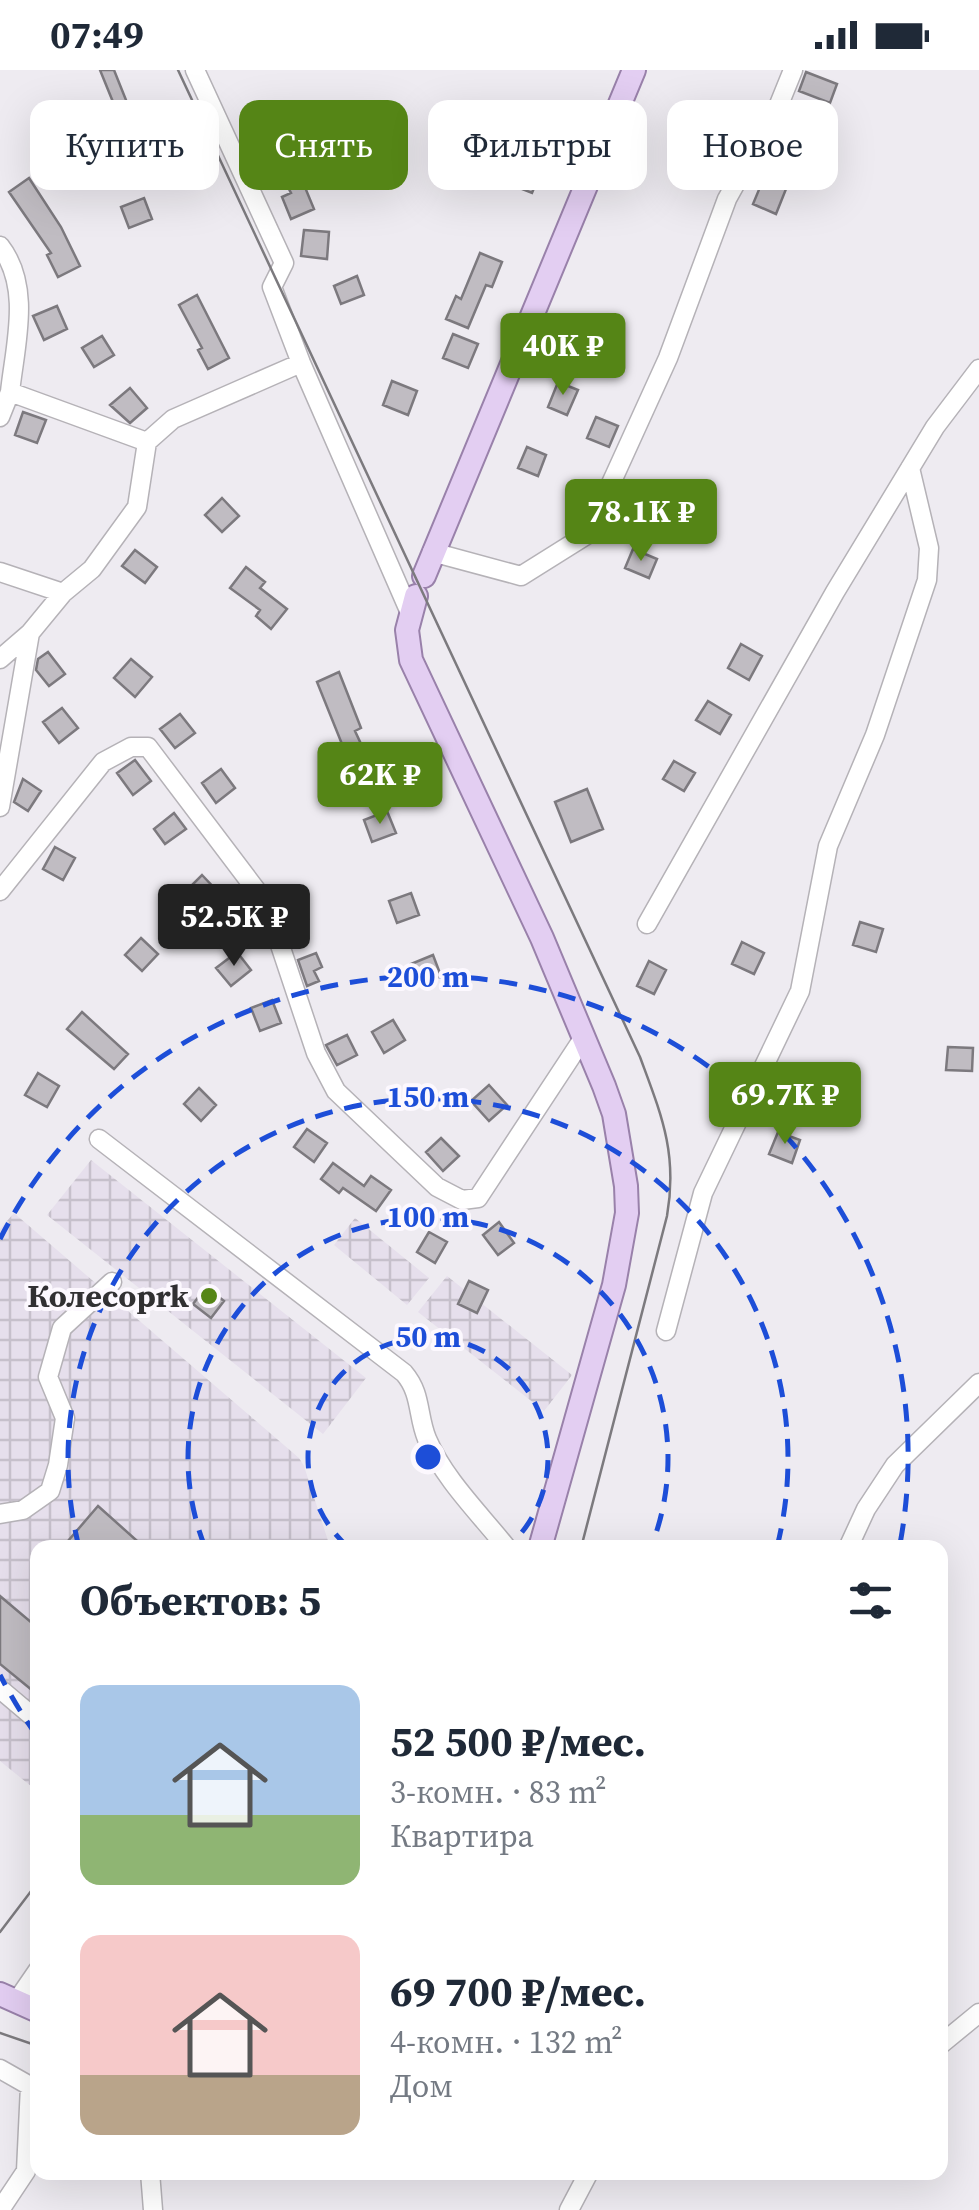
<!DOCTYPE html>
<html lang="ru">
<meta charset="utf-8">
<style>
:root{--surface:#fff;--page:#f2f2f3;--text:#1f2937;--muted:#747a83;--accent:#558516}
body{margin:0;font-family:"Source Serif 4",serif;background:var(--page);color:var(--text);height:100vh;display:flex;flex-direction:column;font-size:38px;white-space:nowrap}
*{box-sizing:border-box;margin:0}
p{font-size:32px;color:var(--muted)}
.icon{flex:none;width:55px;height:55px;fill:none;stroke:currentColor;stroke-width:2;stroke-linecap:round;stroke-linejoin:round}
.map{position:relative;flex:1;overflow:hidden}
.panel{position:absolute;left:30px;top:1470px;width:918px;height:640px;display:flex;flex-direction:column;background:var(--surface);border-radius:20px;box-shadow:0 10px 40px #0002}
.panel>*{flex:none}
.hud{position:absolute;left:30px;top:30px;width:920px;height:90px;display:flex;gap:20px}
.price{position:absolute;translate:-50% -85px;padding:0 22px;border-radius:10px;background:var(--accent);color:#fff;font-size:32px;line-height:65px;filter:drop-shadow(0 2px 5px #0008)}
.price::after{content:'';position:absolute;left:50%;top:60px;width:30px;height:22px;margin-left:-15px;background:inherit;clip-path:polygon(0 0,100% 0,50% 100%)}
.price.selected{background:#222;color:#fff}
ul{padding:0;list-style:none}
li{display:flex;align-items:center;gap:30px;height:250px;padding:0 50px}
li span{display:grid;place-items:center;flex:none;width:280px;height:200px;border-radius:20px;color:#555}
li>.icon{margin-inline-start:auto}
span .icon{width:120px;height:120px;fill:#fffc;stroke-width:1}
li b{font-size:42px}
h2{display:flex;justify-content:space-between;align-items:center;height:120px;padding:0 50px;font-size:42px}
.pill{padding:0 35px;border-radius:20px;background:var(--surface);box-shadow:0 10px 40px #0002;font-size:35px;line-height:90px}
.pill.selected{background:var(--accent);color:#fff}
.status{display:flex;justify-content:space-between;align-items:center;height:70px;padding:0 50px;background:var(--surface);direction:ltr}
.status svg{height:28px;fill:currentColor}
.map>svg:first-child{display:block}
</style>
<div class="status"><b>07:49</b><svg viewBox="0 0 49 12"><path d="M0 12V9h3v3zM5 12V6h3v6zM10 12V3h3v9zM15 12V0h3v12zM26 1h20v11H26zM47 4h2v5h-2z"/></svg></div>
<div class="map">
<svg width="979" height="2140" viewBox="0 0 979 2140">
<defs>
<pattern id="industrial-grid" width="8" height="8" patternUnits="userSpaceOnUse" patternTransform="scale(2.5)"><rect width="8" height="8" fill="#e6dfec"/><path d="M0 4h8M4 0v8" fill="none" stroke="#c6c0cb"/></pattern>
</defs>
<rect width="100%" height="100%" fill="#eeebf1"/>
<path fill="url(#industrial-grid)" d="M91 1090 366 1308 323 1364 47 1145Z
M14 1143 299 1388 304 1396 330 1477 38 1478 37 1721 0 1691V1159Z
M355 1148 429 1208 407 1235 334 1175Z
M447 1206 572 1305 544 1341 418 1242Z"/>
<path fill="#c0bcc2" stroke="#7c797e" stroke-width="2.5" d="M100 0H114L134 50 114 58 105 36 113 32Z
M806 2 837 14 830 33 799 21Z
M290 72 302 95 297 98 314 139 291 149 282 127 291 123 270 83Z
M522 91 542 99 532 123 512 115Z
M29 108 61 157 80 196 58 207 47 185 51 183 9 122Z
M763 110 786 119 776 144 753 134Z
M144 128 152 149 129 158 121 137Z
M304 160 329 162 327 189 301 186Z
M480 183 502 192 492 217 486 215 468 258 446 249 456 226 461 229Z
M357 206 364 225 341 234 334 216Z
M197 225 229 288 208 299 198 280 202 278 179 235Z
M57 236 67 259 44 270 33 246Z
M453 264 478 274 468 298 443 288Z
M102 266 114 285 94 297 82 278Z
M392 311 417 321 408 345 383 335Z
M558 312 578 320 567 345 548 337Z
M130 318 147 338 130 353 110 335Z
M23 342 46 350 37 373 15 365Z
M596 347 618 356 609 377 587 368Z
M527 377 546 385 538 406 518 398Z
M222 428 239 446 222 462 205 445Z
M653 430 675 439 666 462 644 453Z
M633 479 657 489 649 508 625 498Z
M135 480 157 497 145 513 122 496Z
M246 497 265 512 260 518 287 539 271 559 256 546 260 540 230 518Z
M741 574 762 586 749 610 728 598Z
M48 582 65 604 49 616 36 600 38 589Z
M131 589 152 607 135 627 114 608Z
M339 602 361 658 355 661 375 704 351 715 340 693 348 689 317 612Z
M708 631 731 645 720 664 696 650Z
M62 638 78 658 59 673 43 652Z
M180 644 195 663 175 678 160 659Z
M135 690 151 711 133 725 117 703Z
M674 691 695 703 684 721 663 709Z
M221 699 235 718 216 733 202 713Z
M23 709 41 721 28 741 14 732Z
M587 719 603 759 571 772 555 732Z
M387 741 396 763 372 772 364 750Z
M174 743 186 759 165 774 154 759Z
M55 777 75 788 63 810 43 799Z
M202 805 219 823 203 838 187 820Z
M411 823 419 845 397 853 389 831Z
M296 830 308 849 290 860 281 839Z
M860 852 883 859 876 882 853 875Z
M141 868 158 884 142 901 125 885Z
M742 872 764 883 754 904 732 894Z
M237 882 251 900 231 916 216 898Z
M316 883 322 897 314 901 319 911 307 916 298 890Z
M433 885 441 906 419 915 411 894Z
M649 891 666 900 654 924 637 916Z
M272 930 281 953 260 961 251 938Z
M82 942 128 984 114 999 67 959Z
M393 950 405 970 384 983 372 962Z
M347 965 357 985 337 995 326 975Z
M948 977 973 978 972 1001 946 1000Z
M38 1003 59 1016 47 1037 25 1025Z
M489 1015 507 1035 489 1051 471 1031Z
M199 1018 216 1035 201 1051 184 1034Z
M307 1059 327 1073 314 1092 294 1077Z
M778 1062 800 1070 792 1093 769 1084Z
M441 1068 459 1086 443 1101 426 1082Z
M333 1093 364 1116 371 1106 391 1120 376 1141 343 1118 339 1123 321 1109Z
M499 1152 514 1173 498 1185 483 1165Z
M429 1162 447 1172 435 1193 417 1182Z
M469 1211 488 1220 477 1243 458 1234Z
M206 1217 224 1231 211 1248 193 1234Z
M98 1436 145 1478H62Z
M0 1526 38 1558V1625L0 1594Z"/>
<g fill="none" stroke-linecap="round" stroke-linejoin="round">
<g stroke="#b5b2b7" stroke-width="21">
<path id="minor" d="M195 0 284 193 272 217 301 293 411 545
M0 176C32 217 15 275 10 322L147 372
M0 347 10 322
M147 372 173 349 301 293
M432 482 521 506 588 464 668 288 727 129 778 37 793 0
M0 502 63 523
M0 589 30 563
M0 737 30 563 63 523 92 499 137 437 147 372
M0 821 103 692 131 677H148L266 833 316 983 336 1021 437 1117 462 1130 478 1128 584 967
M647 854 835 522 935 357 979 299
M99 1069 404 1303C422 1324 417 1345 427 1369 444 1409 480 1444 507 1478
M666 1261 703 1123 800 921 828 776 875 665 927 510 929 478 910 398
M0 1444 23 1440 50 1421 58 1395 65 1348 48 1307 62 1258 112 1212
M848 1478 866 1439 895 1395 979 1313
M0 1619 38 1651
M16 1932 38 1900
M940 1975 979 1943
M0 1999 30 2016 38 2017
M150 2102 153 2140
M0 2140 26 2101 30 2016
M569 2140 589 2102"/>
</g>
<g stroke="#9981aa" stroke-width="26">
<path id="major" d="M424 506 634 0
M416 526 407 560 411 590 542 868 604 1016 614 1044 626 1116 627 1143 614 1215 540 1478
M0 1924 38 1941"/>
</g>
<use href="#minor" stroke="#fff" stroke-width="18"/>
<use href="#major" stroke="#e3cef2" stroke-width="22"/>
<path stroke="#7c7a7e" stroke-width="2.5" d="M178 0 640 987C661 1044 678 1083 667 1146L581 1478
M0 1862 38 1812
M0 1963 38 1976"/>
</g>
<g fill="none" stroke="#1d4ed8" stroke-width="5" stroke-dasharray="18 12">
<path d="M348 1477A120 120 0 1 1 508 1477"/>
<path d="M205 1477A240 240 0 1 1 651 1477"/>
<path d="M79 1477A360 360 0 1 1 777 1477"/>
<path d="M37 1666A480 480 0 0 1 0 1605M0 1169A480 480 0 0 1 900 1474"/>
</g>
<circle fill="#558516" stroke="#fcf8fe" stroke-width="4" cx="209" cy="1226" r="10"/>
<g text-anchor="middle" stroke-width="8" stroke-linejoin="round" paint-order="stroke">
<g font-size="32" font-weight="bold" fill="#313032" stroke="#fcf8fe" text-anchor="end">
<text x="189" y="1237">Колесоprk</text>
</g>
</g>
<circle cx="428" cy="1387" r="15" fill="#1d4ed8" stroke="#fcf8fe" stroke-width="5"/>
<g font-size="30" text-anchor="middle" font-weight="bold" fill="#1d4ed8" stroke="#fcf8fe" stroke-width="8" stroke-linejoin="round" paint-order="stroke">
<text x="428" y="917">200 m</text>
<text x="428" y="1037">150 m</text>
<text x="428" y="1157">100 m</text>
<text x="428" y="1277">50 m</text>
</g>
</svg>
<b class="price" style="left:563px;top:328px">40K ₽</b>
<b class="price" style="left:641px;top:494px">78.1K ₽</b>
<b class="price" style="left:380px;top:757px">62K ₽</b>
<b class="price selected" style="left:234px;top:899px">52.5K ₽</b>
<b class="price" style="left:785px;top:1077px">69.7K ₽</b>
<div class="hud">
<a class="pill">Купить</a>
<a class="pill selected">Снять</a>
<a class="pill">Фильтры</a>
<a class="pill">Новое</a>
</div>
<section class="panel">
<h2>Объектов: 5<svg class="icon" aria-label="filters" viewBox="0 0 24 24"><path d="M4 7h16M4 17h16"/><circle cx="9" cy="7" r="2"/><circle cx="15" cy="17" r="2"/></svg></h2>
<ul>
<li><span style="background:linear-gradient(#a9c7e8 65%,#8fb573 0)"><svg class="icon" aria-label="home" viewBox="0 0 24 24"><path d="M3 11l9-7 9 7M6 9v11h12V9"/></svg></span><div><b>52 500 ₽/мес.</b><p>3-комн. · 83 m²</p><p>Квартира</p></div></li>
<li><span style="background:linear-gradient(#f6c9c9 70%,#b9a48a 0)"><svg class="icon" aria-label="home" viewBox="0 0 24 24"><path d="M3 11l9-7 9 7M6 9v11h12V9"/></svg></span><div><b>69 700 ₽/мес.</b><p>4-комн. · 132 m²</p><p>Дом</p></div></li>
</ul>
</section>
</div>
